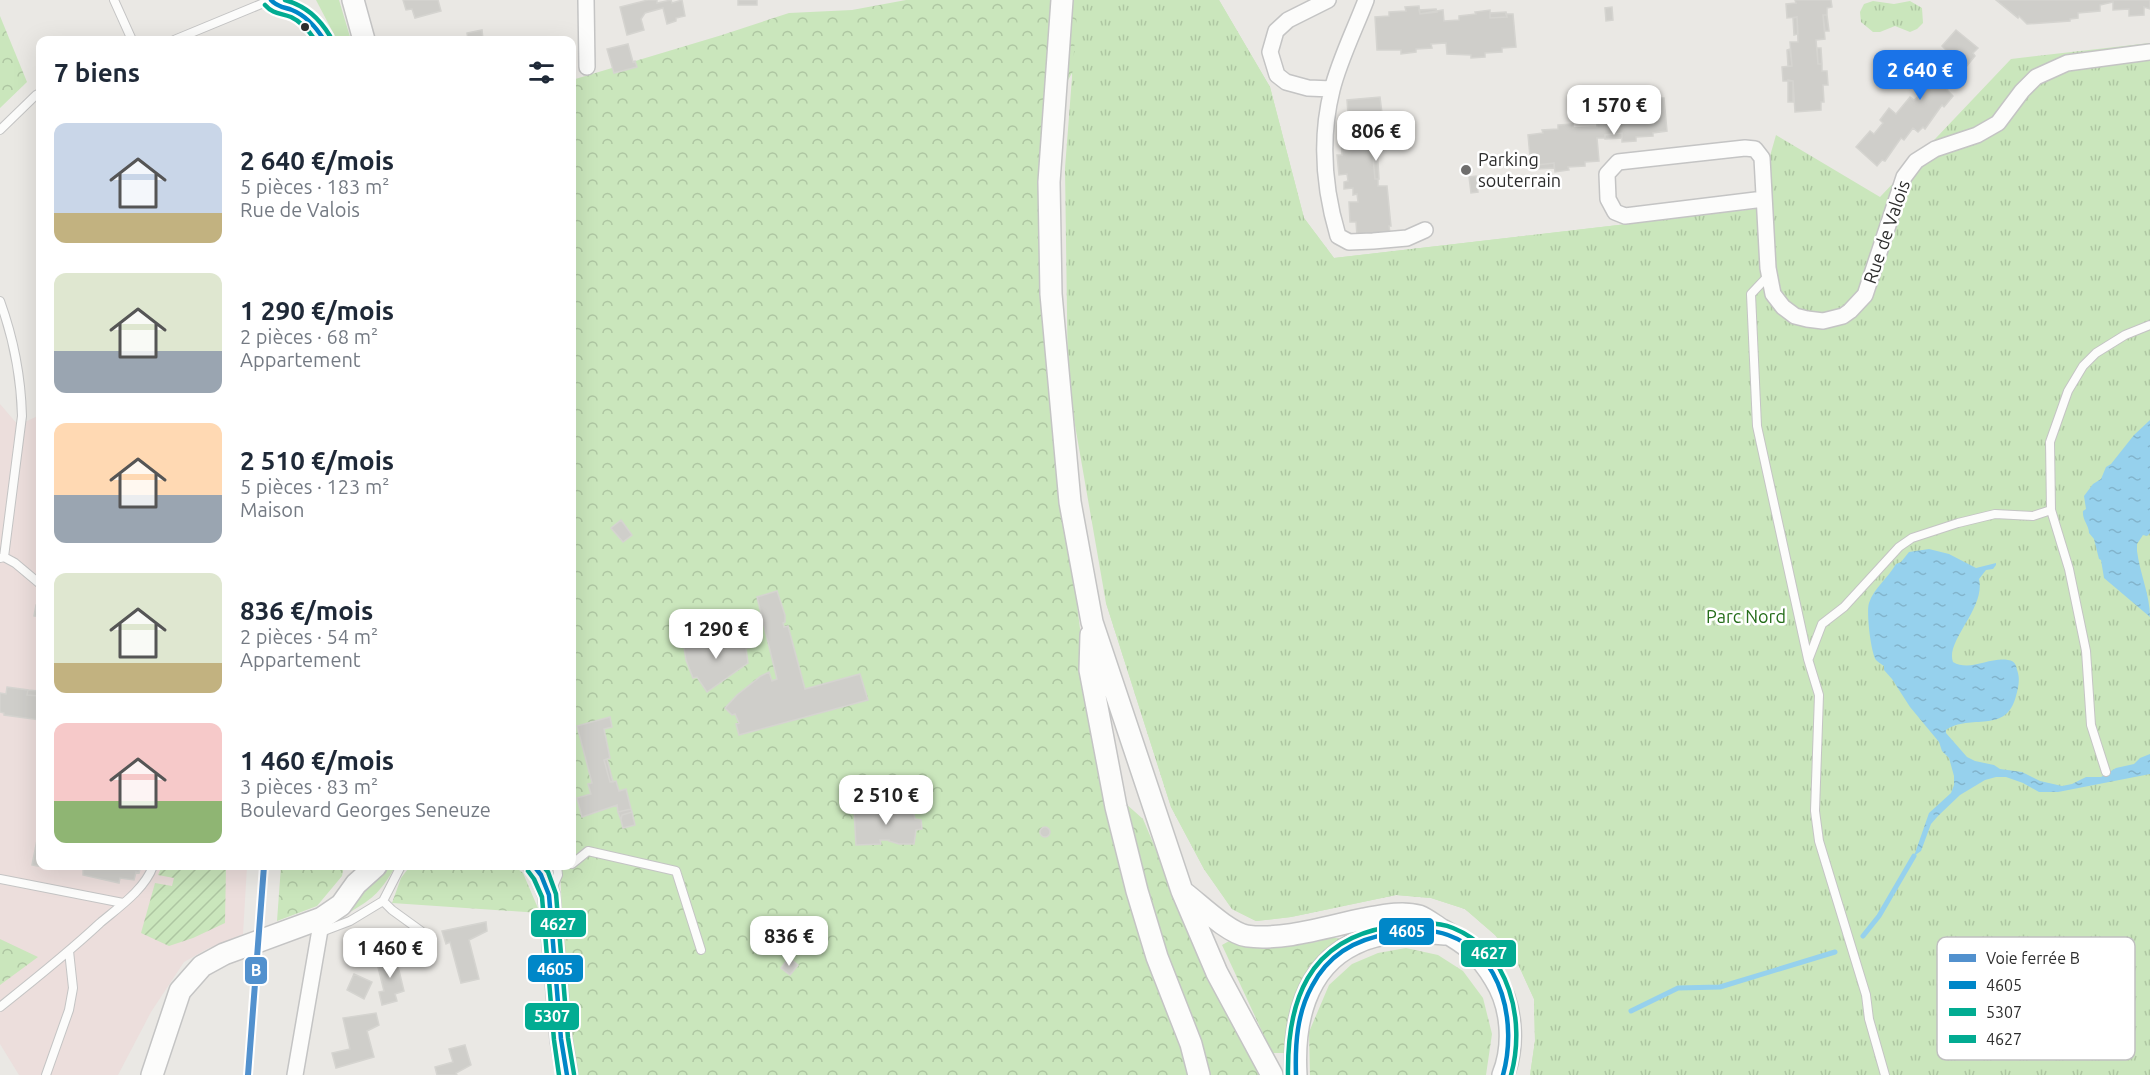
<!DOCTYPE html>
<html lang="fr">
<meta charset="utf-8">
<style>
:root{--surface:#fff;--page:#f6f6f7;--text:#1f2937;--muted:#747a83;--accent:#1a73e8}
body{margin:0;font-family:Ubuntu,sans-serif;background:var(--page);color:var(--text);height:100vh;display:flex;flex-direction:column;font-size:22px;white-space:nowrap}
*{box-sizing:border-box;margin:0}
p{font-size:20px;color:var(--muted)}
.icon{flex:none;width:33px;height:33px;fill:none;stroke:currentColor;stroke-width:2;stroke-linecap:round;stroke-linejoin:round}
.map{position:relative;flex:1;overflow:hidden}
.details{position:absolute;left:36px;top:36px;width:540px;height:834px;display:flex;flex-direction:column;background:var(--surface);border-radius:12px;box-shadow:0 6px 24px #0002}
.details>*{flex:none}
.price{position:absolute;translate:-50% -51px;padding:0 14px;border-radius:12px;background:#fff;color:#222;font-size:20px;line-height:39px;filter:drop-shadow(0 2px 3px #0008)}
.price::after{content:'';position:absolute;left:50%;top:36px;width:18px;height:14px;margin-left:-9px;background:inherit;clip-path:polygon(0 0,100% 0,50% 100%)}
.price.selected{background:var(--accent);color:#fff}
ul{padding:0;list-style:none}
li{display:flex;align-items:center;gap:18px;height:150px;padding:0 18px}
li span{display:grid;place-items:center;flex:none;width:168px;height:120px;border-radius:12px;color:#555}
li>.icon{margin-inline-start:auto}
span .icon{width:72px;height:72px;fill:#fffc;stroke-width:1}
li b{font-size:26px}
h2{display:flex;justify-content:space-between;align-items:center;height:72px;padding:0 18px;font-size:26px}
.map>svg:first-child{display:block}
</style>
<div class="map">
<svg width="2150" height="1075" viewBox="0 0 2150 1075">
<defs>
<pattern id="forest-crowns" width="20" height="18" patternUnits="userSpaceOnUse" patternTransform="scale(1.5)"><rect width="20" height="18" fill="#cae6bc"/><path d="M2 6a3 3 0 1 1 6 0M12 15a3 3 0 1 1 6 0" fill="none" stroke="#aec6a2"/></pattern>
<pattern id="park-tufts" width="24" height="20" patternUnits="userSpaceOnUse" patternTransform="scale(1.5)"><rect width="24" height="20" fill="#cae6bc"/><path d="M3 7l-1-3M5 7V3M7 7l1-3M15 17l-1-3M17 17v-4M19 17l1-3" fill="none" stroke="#aec6a2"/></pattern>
<pattern id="garden-furrows" width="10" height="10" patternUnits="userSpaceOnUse" patternTransform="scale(1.5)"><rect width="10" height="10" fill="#cae6bc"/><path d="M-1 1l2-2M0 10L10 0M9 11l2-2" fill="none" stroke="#aec6a2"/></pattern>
<pattern id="water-ripples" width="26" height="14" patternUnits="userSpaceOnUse" patternTransform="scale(1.5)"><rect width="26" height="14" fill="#96d1ed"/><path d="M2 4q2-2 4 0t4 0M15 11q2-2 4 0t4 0" fill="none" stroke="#82b4cc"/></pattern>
</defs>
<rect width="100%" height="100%" fill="#eae8e4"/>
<path fill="#ecdedc" d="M0 404 18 425 40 415V866H247L243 934 207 949 184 962 151 1012 118 1075H19L0 1044Z"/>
<path fill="#cae6bc" d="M316 0H339L351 40H337Z
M384 866H396C378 895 373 899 343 916H339Z"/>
<path fill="url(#forest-crowns)" d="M906 0H1219L1270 87 1304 218 1334 258 1739 211 1530 1075 1535 1041 1534 999 1517 962 1495 935 1465 909 1431 898 1396 895 1291 917 1256 921 1232 909 1204 869 1171 807 1106 603 1072 73 1043 125 1064 501 1099 780 1143 819 1204 963 1259 1075H574L567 1033 560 866H572V80L722 35 789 13 852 10Z
M0 16 27 82 0 108Z
M281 866H344L342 876 317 906 277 921Z
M410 866H514L523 873 540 913 392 903 401 878Z
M1330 937 1341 939 1325 949 1307 976 1285 1053H1272L1222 945 1231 940 1261 948 1316 942Z
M0 939 38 957 0 985Z
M1406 948 1438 955 1463 971 1483 998 1492 1034 1486 1075H1310L1309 1032 1329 985 1352 964 1378 953Z"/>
<path fill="url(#park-tufts)" d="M1078 0H1219L1270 87 1304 218 1334 258 1755 209 1776 135 1880 197 2011 59 2150 43V1075H1530L1535 1041 1534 999 1517 962 1495 935 1465 909 1431 898 1396 895 1291 917 1256 921 1232 909 1204 869 1171 807 1106 603 1068 385 1065 168Z
M1873 1 1894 4 1910 1 1922 8 1923 23 1917 29 1910 32 1895 26 1880 32H1873L1861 22 1860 12 1864 4Z"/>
<path fill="url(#garden-furrows)" d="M162 866H226L225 923 193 938 169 946 141 933 155 883 172 886 174 878 158 875Z"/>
<path fill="url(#water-ripples)" d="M2150 420V533L2147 536 2143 535 2137 544V551C2140 574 2150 595 2150 617L2104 578 2101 560 2099 559 2094 539 2089 533C2089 525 2082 520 2083 511L2086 509 2084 496 2093 484 2101 479 2106 467 2111 464 2134 435Z
M1929 549 1949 554 1976 568 1996 563V565L1993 569 1986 570 1979 579C1986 608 1945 641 1953 662 1970 672 1989 657 2008 660 2016 661 2016 666 2018 673 2020 680 2018 689 2016 696 2006 735 1970 713 1946 730V733L1967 757 1975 761 1994 765 2000 769 2022 772 2040 781 2062 786 2072 784 2086 777H2101L2116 768 2134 764 2140 758 2150 754V774L2058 792H2039L2023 783 2006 777H1996L1985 780 1960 795 1938 816 1931 824 1921 851 1914 856 1929 813 1951 793 1954 785V776L1949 758 1942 751 1939 742 1910 707 1892 679 1884 670V666C1881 664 1878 662 1876 660 1871 653 1866 612 1869 603 1874 588 1888 578 1896 564L1901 562 1909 552Z"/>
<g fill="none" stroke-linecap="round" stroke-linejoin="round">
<path stroke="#96d1ed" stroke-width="5" d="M1863 936 1879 916 1914 856
M1631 1011 1678 988 1720 987 1835 952"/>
</g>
<path fill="#cfceca" stroke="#d5d4d0" stroke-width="1.5" d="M403 0H438L441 11 415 18 412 9 406 10Z
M648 0H657V3L671 0 672 3 682 0 685 16 676 18V21L667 24 663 8 645 13 641 19 644 30 627 35 620 7Z
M738 0H757V5H738Z
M1795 0H1831L1832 7 1827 8V15H1823L1825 39 1816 40 1818 64H1822V71H1827L1828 85H1823L1824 102H1821V110L1795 112 1793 81H1783L1782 67 1792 66 1790 42H1798L1797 17 1787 18 1786 4 1796 3Z
M1996 0H2150V9L2144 7V15L2129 16V9L2113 10V2L2100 5V11L2078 13V18L2070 19V21L2027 24 2019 16 2018 18Z
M1419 6 1420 14 1443 10 1444 21 1459 20V16L1476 14 1475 12 1490 10V18L1507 17 1506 14H1513L1516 47 1502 48V52L1485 53V57L1471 58V55L1447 54 1446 43 1431 44 1432 48 1416 49V52L1401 54V50H1377L1375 17 1389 16V12L1406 11 1405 7Z
M1612 7 1613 20 1606 21 1605 8Z
M1436 9 1437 12 1420 14 1419 10Z
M1506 12 1507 17 1490 18V13Z
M1823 15H1827L1829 31H1825Z
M1797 17 1798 34 1794 35 1793 18Z
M482 30 483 39 468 40 467 33Z
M1956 30 1978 48 1973 53 1975 56 1966 67 1963 65 1954 76 1957 78 1947 90 1953 96 1944 107 1942 105 1925 129 1923 127 1918 132 1913 128 1904 140 1901 138 1885 161 1882 160 1877 166 1856 147 1870 131 1874 134 1883 123 1880 120 1889 108 1896 114 1910 97 1914 100 1925 91 1919 86 1929 74 1923 69 1933 57 1939 62V58L1946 50 1942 46Z
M628 44 633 62 635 61 637 67 614 73 607 49Z
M1817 48H1821L1822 64H1818Z
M1790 49 1792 66H1788L1787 50Z
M1788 80 1793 81V102H1788Z
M1641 94V98H1664L1667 131 1653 133V136L1636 137V141L1622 142V133L1605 135V138H1597L1599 161 1585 162V166L1568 167 1569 170 1555 172 1554 163 1537 165V168H1531L1528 135 1543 133 1542 130 1558 129V125L1573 124V128L1597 127 1596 105 1610 104V100L1626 99V95Z
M1380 97 1385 137 1383 145 1372 146 1375 179H1378V186H1387L1391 226H1389L1390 233 1357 236 1356 222H1350L1349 202H1358L1357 194 1353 195V188L1344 189V182L1348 181 1347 174 1339 175 1337 155H1342L1341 140 1353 139 1352 132 1344 133 1343 114H1348L1347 100Z
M1622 133V138L1605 139V135Z
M1377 145 1379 179H1375L1372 146Z
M1554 163V168L1538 169 1537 165Z
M1476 176 1478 192 1471 193 1469 177Z
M621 520 632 535 623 542 611 528Z
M777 591 785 615V622L783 623 784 627 788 626 805 689 860 674 868 700 739 735 736 724 739 723 735 714 732 715 725 708 737 695 761 676 769 672 772 681 777 679 757 597Z
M36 605H40V617L34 616Z
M747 638 749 648H746L748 663 707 692 697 677 693 678 686 660 683 641 694 639 695 645Z
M7 687 28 690 27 695 39 696 40 691V720L4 715V713L0 712V693L6 694Z
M28 690 39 691V696L27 695Z
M610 717 612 727 604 729 610 758 604 760 610 782 616 781 619 791 626 789 631 809 618 812 617 805 582 817 577 798 591 794 588 784 592 783 577 726Z
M607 759 613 782H610L604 760Z
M911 802 915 819 921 820 922 829 916 830 914 844H899L889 841V840H880L881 844 856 845 854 810 879 809V813H888L890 810 904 806 903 803Z
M631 809 632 812 622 815 621 820 618 812Z
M632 812 635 825 623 828 621 820 622 815Z
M1040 832a5 5 0 1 1 10 0a5 5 0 1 1-10 0Z
M40 834V866H141L139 873 136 872 134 880 120 878 119 883 83 875V868L53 867V869L32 865 38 835Z
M486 922 487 931 469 940 479 979 461 983 450 942 446 944 442 931Z
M395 954 404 991 395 994 397 1001 382 1005 379 992 384 991 376 959Z
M352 955 358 958 353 966 347 963Z
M787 960 790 962 792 960 798 965 790 975 781 968Z
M354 974 372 982 364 999 347 990Z
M376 1013 379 1025 367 1031 374 1057 336 1068 332 1053 350 1049 343 1018Z
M465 1045 471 1065 456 1073 457 1075H437L435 1067 453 1062 449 1049Z"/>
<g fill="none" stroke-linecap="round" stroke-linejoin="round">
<g stroke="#c4c4c4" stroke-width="10">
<path id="service" d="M114 0 132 40
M174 40 271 0
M0 130 36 95 40 93
M1768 276 1751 294 1757 426 1808 659 1819 695 1815 811 1819 841 1866 995 1869 1019 1885 1075
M0 301C13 337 21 378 22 416L4 557
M0 558 4 557 15 563 40 584
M1809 658 1822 624 1844 607 1899 547 1912 538 1958 523 1995 514 2033 516 2051 510
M2106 772 2091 725 2086 651 2069 569 2051 510 2050 442 2068 391 2083 366 2096 353 2125 335 2150 325
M572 864 588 851 676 871 701 950
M0 879 123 903
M552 889 558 875 557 866
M383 901 392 910 421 931
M321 932 350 921 383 901 401 866
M0 1007C34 980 68 953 100 923 119 907 145 889 153 866
M46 1075 69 1010 73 988 69 951"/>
</g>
<g stroke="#c4c4c4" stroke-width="18">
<path id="minor" d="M586 0 587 67
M1328 0 1288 20 1276 31 1270 52 1277 75 1286 82 1308 88 1332 89
M1366 0C1355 29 1339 61 1332 90 1320 138 1324 189 1338 236L1349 242 1373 241 1407 238 1425 230
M1764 199 1625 216 1615 212 1608 199 1607 174 1618 162 1745 148 1755 149 1762 158 1768 268 1773 294 1783 307 1795 316 1807 319 1823 321 1843 316 1850 311 1865 295 1904 177 1916 161 1935 149 1977 135 1998 123 2022 91 2036 77 2067 63 2150 52
M295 1075 322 918"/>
</g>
<g stroke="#c4c4c4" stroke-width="21">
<path id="tertiary" d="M271 0 276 6C300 9 312 20 324 40"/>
</g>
<g stroke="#c4c4c4" stroke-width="24">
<path id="secondary" d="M353 0 364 40
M1062 0 1049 182 1051 294 1070 502 1092 622 1182 891 1217 973 1272 1075
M1091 635 1090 670 1116 807 1137 891 1157 957 1191 1044 1199 1075
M534 866 541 875 549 895 561 1039 567 1075
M1183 892C1199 904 1228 933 1247 936 1283 941 1329 926 1364 919 1381 916 1402 911 1419 916 1427 919 1435 926 1442 930 1467 944 1480 954 1495 979 1512 1006 1515 1045 1503 1075
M152 1075 180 991 202 966 224 954 322 918 341 905 356 884 376 866
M1296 1075C1293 1025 1304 968 1354 944 1381 930 1415 931 1445 934"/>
</g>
<use href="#service" stroke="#fcfcfb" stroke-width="8"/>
<use href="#minor" stroke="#fcfcfb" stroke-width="15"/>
<use href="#tertiary" stroke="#fcfcfb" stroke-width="18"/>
<use href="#secondary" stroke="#fcfcfb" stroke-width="21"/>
<g stroke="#fff" stroke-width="9">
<path id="bus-1" d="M271 0C277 7 284 7 292 10 307 16 316 27 324 40
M534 866 541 875 549 895 561 1039 567 1075
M1296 1075C1295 1044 1297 1013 1312 986 1328 955 1356 939 1389 934 1407 931 1431 928 1448 935 1504 955 1517 1025 1503 1075"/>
</g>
<g stroke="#fff" stroke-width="9">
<path id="bus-2" d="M265 5C273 14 280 13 291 17 302 22 309 31 315 40
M528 871 534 879 542 897 554 1040 559 1075"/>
</g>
<g stroke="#fff" stroke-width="9">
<path id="bus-3" d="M285 0C306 6 319 18 330 36
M543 866 548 872 556 894 568 1038 574 1074
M1288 1075C1287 1001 1308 940 1389 927 1409 924 1434 920 1453 928 1510 951 1526 1021 1511 1075"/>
</g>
<use href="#bus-1" stroke="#0087c8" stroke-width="4.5"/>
<use href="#bus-2" stroke="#02ac92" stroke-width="4.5"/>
<use href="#bus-3" stroke="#02ab92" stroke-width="4.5"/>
<g stroke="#fff" stroke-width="10">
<path id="rail-1" d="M248 1075 264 866"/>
</g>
<use href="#rail-1" stroke="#5291ce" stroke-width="6"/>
</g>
<circle fill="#2d2d2d" stroke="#fff" stroke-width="2" cx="305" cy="27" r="5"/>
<circle fill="#6f6e6d" stroke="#fff" stroke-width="2" cx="1466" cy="170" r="6"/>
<g text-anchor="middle" stroke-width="5" stroke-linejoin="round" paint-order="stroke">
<g font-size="18" fill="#2d2d2d" stroke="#fff" text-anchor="start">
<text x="1478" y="166">Parking<tspan x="1478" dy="21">souterrain</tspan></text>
</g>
<g font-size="18" fill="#2d2d2d" stroke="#fff">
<text transform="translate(1887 232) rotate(-71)" y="6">Rue de Valois</text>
</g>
<g font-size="18" fill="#256d1a" stroke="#fff">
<text x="1746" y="623">Parc Nord</text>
</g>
</g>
<rect x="1937" y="937" width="198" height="123" rx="9" fill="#fff" stroke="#c0c0c0" stroke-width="1.5"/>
<rect x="1949" y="954" width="27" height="8" fill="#5291ce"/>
<rect x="1949" y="981" width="27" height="8" fill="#0087c8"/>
<rect x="1949" y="1008" width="27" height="8" fill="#02ac92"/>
<rect x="1949" y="1035" width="27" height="8" fill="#02ab92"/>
<g font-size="16" fill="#2d2d2d">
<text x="1986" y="964">Voie ferrée B</text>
<text x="1986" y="991">4605</text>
<text x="1986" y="1018">5307</text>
<text x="1986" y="1045">4627</text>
</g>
<g stroke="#fff" stroke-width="2">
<rect x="530" y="909" width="57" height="29" rx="6" fill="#02ab92"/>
<rect x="1378" y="917" width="57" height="29" rx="6" fill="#0087c8"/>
<rect x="1460" y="939" width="57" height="29" rx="6" fill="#02ab92"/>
<rect x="527" y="954" width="57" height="29" rx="6" fill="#0087c8"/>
<rect x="244" y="956" width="24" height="29" rx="6" fill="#5291ce"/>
<rect x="524" y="1002" width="56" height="29" rx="6" fill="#02ac92"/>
</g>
<g font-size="16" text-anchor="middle" font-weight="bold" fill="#fff">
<text x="558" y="930">4627</text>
<text x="1407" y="937">4605</text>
<text x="1489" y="959">4627</text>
<text x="555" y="975">4605</text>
<text x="256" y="976">B</text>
<text x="552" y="1022">5307</text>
</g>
</svg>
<b class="price selected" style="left:1920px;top:101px">2 640 €</b>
<b class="price" style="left:1614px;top:136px">1 570 €</b>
<b class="price" style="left:1376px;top:162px">806 €</b>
<b class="price" style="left:716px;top:660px">1 290 €</b>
<b class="price" style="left:886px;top:826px">2 510 €</b>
<b class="price" style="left:789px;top:967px">836 €</b>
<b class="price" style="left:390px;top:979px">1 460 €</b>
<section class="details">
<h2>7 biens<svg class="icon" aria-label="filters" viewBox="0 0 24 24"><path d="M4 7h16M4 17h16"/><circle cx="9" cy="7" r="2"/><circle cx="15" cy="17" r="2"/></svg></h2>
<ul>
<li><span style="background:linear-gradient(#c9d6e8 75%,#c2b280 0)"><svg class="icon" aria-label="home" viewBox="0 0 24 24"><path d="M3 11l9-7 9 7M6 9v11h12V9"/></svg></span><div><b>2 640 €/mois</b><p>5 pièces · 183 m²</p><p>Rue de Valois</p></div></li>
<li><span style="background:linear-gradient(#dfe7d0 65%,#9aa5b1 0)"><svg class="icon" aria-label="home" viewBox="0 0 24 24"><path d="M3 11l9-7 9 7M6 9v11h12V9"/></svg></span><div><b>1 290 €/mois</b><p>2 pièces · 68 m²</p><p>Appartement</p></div></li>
<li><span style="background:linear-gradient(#ffd9b3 60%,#9aa5b1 0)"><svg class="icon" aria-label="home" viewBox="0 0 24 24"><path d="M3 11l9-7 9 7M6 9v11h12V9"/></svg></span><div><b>2 510 €/mois</b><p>5 pièces · 123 m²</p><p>Maison</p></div></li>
<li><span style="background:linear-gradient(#dfe7d0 75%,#c2b280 0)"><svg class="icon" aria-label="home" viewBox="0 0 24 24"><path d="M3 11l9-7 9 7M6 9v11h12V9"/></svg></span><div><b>836 €/mois</b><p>2 pièces · 54 m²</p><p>Appartement</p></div></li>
<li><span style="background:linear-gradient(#f6c9c9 65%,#8fb573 0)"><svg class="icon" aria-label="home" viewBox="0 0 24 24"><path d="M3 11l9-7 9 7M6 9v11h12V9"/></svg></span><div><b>1 460 €/mois</b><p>3 pièces · 83 m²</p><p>Boulevard Georges Seneuze</p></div></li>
</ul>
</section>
</div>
